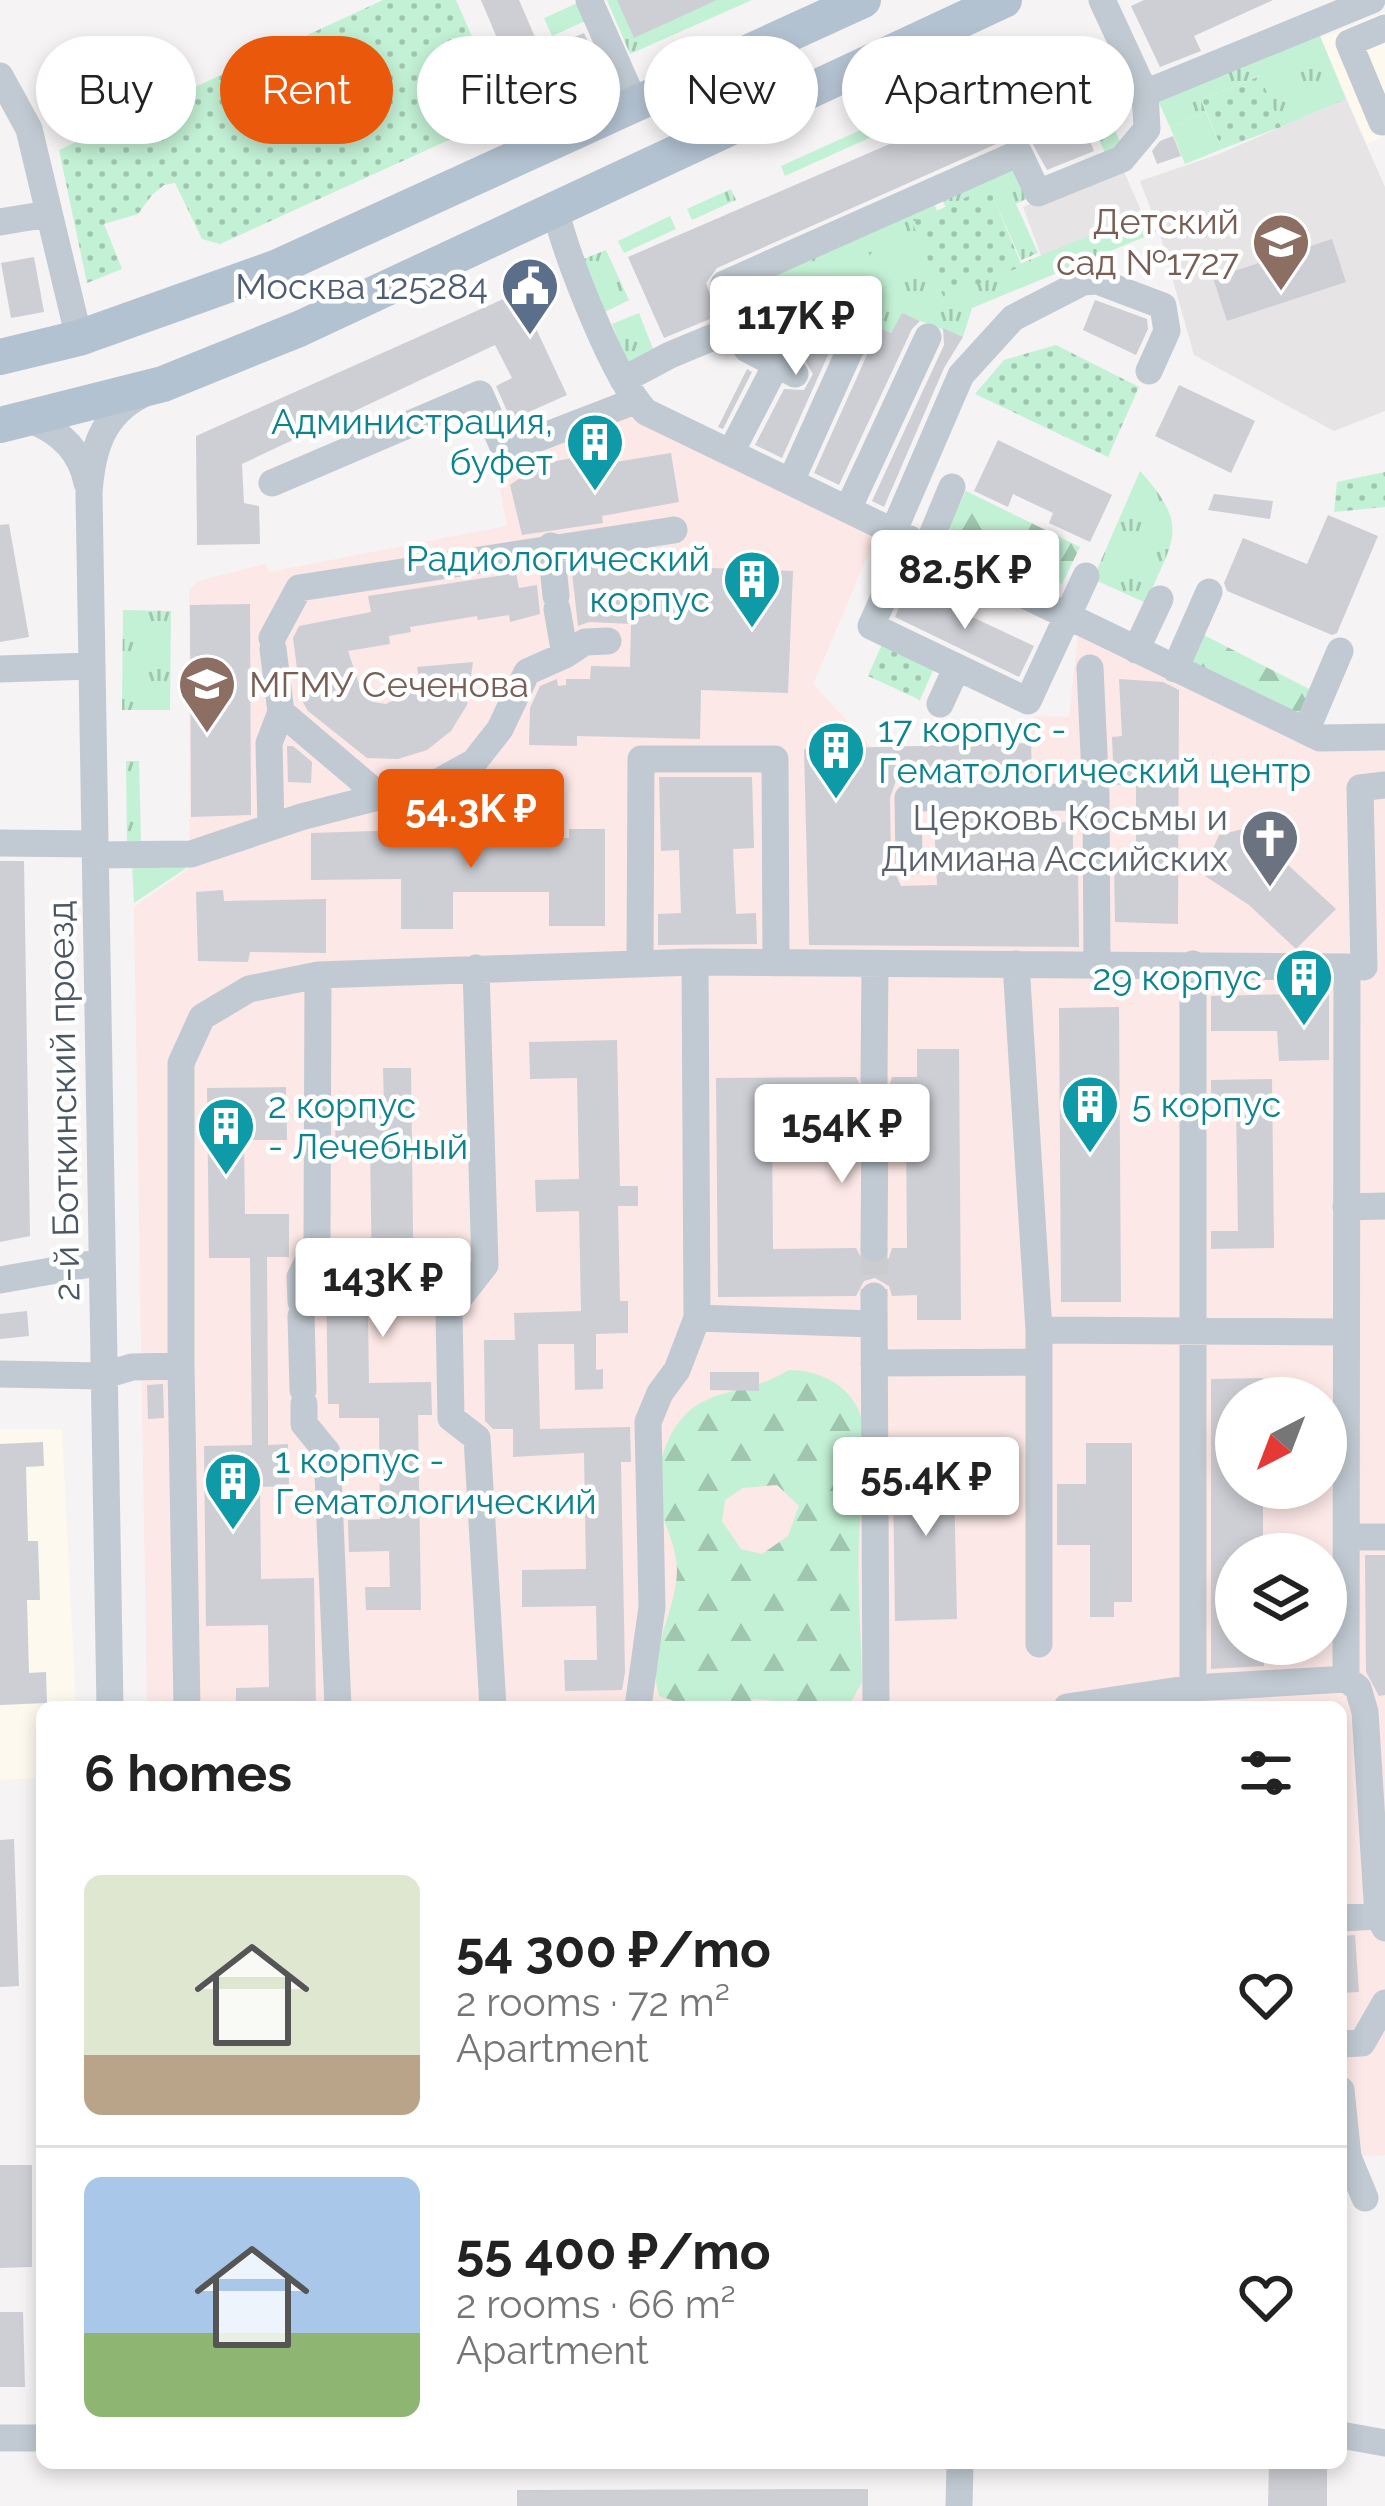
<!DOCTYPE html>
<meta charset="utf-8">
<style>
:root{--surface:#fff;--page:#f6f6f6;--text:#222;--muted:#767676;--line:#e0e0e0;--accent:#ea580c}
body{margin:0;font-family:Raleway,sans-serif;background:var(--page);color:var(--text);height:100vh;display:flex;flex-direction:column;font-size:45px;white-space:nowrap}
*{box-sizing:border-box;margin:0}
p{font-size:39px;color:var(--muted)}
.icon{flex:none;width:66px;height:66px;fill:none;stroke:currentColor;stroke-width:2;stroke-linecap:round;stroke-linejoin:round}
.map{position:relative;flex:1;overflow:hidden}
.drawer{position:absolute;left:36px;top:1701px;width:1311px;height:768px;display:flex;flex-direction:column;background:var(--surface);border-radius:18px;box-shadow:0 6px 18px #0003}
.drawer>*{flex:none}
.hud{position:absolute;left:36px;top:36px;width:1314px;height:108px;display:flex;gap:24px}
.needle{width:78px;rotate:222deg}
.controls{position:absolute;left:1215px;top:1377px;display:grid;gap:24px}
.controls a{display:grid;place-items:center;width:132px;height:132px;border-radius:50%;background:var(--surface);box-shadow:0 6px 18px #0003;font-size:60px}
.price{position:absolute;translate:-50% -102px;padding:0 27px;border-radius:12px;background:#fff;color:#222;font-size:39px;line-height:78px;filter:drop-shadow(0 3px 6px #0008)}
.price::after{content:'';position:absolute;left:50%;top:72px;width:36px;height:27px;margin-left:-18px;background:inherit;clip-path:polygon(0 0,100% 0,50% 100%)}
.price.active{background:var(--accent);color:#fff}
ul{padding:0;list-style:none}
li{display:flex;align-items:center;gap:36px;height:300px;padding:0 48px}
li+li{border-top:3px solid var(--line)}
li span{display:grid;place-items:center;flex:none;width:336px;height:240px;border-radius:18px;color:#555}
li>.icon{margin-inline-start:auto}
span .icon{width:144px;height:144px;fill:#fffc;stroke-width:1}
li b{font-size:51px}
h2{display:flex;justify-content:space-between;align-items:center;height:144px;padding:0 48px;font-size:51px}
.tag{padding:0 42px;border-radius:54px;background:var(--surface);box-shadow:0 6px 18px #0003;font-size:42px;line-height:108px}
.tag.active{background:var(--accent);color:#fff}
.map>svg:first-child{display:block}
</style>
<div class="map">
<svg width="1385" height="2506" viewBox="0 0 1385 2506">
<defs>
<pattern id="grass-tufts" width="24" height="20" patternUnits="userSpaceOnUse" patternTransform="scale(3)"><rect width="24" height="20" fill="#c3f1d5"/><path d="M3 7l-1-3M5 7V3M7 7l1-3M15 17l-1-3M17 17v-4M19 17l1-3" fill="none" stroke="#a0c6b0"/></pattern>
<pattern id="forest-firs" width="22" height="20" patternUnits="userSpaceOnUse" patternTransform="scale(3)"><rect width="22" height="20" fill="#c3f1d5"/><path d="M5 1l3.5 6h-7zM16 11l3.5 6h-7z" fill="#a0c6b0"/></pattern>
<pattern id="park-dots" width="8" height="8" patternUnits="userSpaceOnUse" patternTransform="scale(3)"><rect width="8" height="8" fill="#c3f1d5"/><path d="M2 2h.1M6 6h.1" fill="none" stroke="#a0c6b0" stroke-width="1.8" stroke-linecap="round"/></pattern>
</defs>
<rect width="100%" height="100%" fill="#f5f3f3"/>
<path fill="#fdf9ef" d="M1385 12V136L1367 144 1321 38Z
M0 1429H62L76 1707H42V1778L0 1780Z"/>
<path fill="#e6e4e5" d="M1346 99 1385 187V411L1334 431 1194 355 1159 231 1140 181 1219 154Z
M1122 167 1143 215 1042 258 1023 207Z"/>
<path fill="#fce8e6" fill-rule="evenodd" d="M635 416 876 536 813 684 872 748 1031 743 1033 716 1069 717 1078 635 1317 751H1385V2155L1341 2157V1707H147L134 907 190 868 189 591 198 581 266 564 269 572 507 526 497 475 541 451ZM1236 1398H1326V1488H1236ZM1236 1554H1326V1644H1236Z"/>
<path fill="url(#grass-tufts)" d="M607 0H752L630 54Z
M582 1 590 19 552 36 544 18Z
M1318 31 1346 99 1281 127 1259 76 1201 100 1206 113 1170 127 1156 96Z
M1050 50 1054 61 985 88 981 78Z
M1082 57 1104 106 1087 113 1066 65Z
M1107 112 1122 146 1105 153 1091 120Z
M874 124 878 134 785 176 781 166Z
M1010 160 1028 198 1016 204 1038 253 1021 260 989 188 946 208 939 193Z
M731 189 736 200 692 220 687 209Z
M932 197 937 211 943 295 1153 210 1159 231 972 308 963 337 902 314 891 333 873 324 850 332 825 321 820 330 784 313 766 350 757 345 736 286Z
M670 216 676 229 624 253 618 241Z
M606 250 629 300 605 312 581 260Z
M639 313 655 354 628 364 612 324Z
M1140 471C1192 528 1172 540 1146 603L1093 579Z
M123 610 171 611 170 710H122Z
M126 761H139L141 841H127Z
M184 858 185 869 134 903 132 862Z"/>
<path fill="url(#forest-firs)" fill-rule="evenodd" d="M966 491 1080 547 1062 584 948 528Z
M1198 632 1315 692 1304 724 1186 659Z
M789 1370C817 1370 846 1383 858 1409 874 1444 862 1485 860 1522 856 1574 861 1629 862 1682L851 1702 817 1705 754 1699 738 1707H692L659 1696C646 1651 677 1613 677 1569 676 1543 662 1521 658 1497 656 1484 659 1464 664 1451 690 1380 737 1402 789 1370ZM777 1485 799 1506 788 1536 762 1554 741 1549 722 1521 725 1500 743 1488Z"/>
<path fill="url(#park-dots)" d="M383 0H456L506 114 220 244 202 239 175 183 164 185 152 195 138 214 104 224 122 269 87 283 59 150Z
M1260 76 1281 127 1222 149 1201 100Z
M989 187 1022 266 944 298 912 222Z
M1056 345 1139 387 1108 457 975 394 1004 360Z
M1385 472V507L1334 512 1337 482Z
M882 644 934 668 920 700 868 676Z"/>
<path fill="#c3f1d5" d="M1206 113 1222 149 1185 164 1170 127Z
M867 265a18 18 0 1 1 36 0a18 18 0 1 1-36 0Z"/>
<path fill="#cdcfd5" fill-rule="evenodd" d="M481 0H519L541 51 584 33 598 64 531 93 518 88Z
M617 0H717L634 38Z
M1144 0H1273L1194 36 1201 51 1160 67 1131 6Z
M1061 70 1094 151 1047 170 1030 139 1012 137 717 268 706 283 717 316 664 338 628 257Z
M1173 136 1181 156 1157 164 1152 151 1160 141Z
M1332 239 1346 282 1227 321 1213 278Z
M34 257 44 312 11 318 1 263Z
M519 292 567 395 511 420 496 386 512 378 495 345 242 464 244 503 259 506 260 544 197 545 196 436Z
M1095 300 1147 319 1148 329 1136 355 1083 330Z
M783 313 820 330 824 320 840 328 782 458 755 445 784 389 804 390 813 374 804 359 770 341Z
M902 313 920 321 912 329 839 485 814 473 875 337 876 326 891 333Z
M943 328 963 337 944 368 884 507 872 501 944 345Z
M747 369 752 372 723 429 718 427Z
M1179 385 1255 421 1231 473 1155 436Z
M998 440 1112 495 1090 542 1049 523 1053 513 1013 494 1008 507 974 491Z
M671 453 679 502 602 516 603 523 522 535 510 485 540 464 595 454 597 465Z
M1214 494 1273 501 1270 519 1208 510Z
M1328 515 1378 536 1337 633 1332 635 1227 591 1224 583 1243 538 1307 564Z
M9 524 29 637 0 642V525Z
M580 563 793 571 788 693 701 690 700 739 577 736V746L529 745 530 708 540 686 557 679 558 686 566 685V679H590L591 666 630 667 631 624 589 622 578 626 571 564Z
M516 573 519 588 537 585 540 614 510 622 509 615 478 620 477 616 410 627 411 632 389 636 390 644 348 651 362 693 374 702 386 704 411 691 419 678 417 667 473 662 467 705 451 731 427 750 398 759 367 758 308 711 301 699 293 638 299 626 371 612 368 596Z
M908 587 1034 646 1019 677 895 617Z
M250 604 251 815 191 817 190 605Z
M1119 679 1163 682 1179 690 1178 924 1115 922 1114 860 1136 858V784L1114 785 1112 737 1122 736Z
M1031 743 1032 773 897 777 890 798 891 864 901 886 937 885 934 819 1001 817V823L1073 822V865H1078L1079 947 809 945 804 749Z
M287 746H293L312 762 311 783 288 782Z
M659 777H752L754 848 733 849 736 914 756 913 757 944 658 945V914L681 913 679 850 661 851Z
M1255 826 1287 864 1336 909 1296 949 1249 905 1202 874 1219 835Z
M437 829V838H569V829H605V926H549V892H453V929H401V879L311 880V833Z
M0 861H24L30 1236 0 1242Z
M223 890 224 901 326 899V953L250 952 248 962 198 961 196 892Z
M1329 993V1060L1279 1061 1277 1031H1211V996Z
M1119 1007 1121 1302H1061L1059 1008Z
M617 1040 620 1186H638V1206H618L620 1301H628V1333L596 1334V1370L603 1369V1389L575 1390 574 1344H538L540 1429 630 1427 631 1462H621L625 1672 622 1690 565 1691 564 1660H597L596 1606 522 1607V1570L586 1569 584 1453 513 1457V1429H493L485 1421 484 1340H515L514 1313 581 1311 579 1211 536 1212 535 1180 579 1179 577 1078 530 1079 529 1042Z
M917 1049H959L961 1320H917V1295L892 1296 889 1286 875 1278 864 1281 856 1296 718 1297 716 1078 856 1077 864 1092 875 1095 889 1087 892 1077H917ZM876 1107 890 1115 893 1125H906L907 1248H892L889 1258 875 1266 864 1263 856 1248 773 1249 772 1119H813V1126L857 1125 865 1110Z
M383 1068H411L414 1314H368L369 1383 431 1382 432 1415H418L421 1610H366L365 1587H390L389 1551 349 1552 348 1520 380 1519 379 1418H339V1404H328L326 1278 372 1277 370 1147H335L336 1107H384Z
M1272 1079 1274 1248 1211 1249V1231H1238L1236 1105H1211V1080Z
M286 1087 287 1140H244L245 1214H289V1257H267L268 1405V1445L288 1444 289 1486 260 1487 261 1579 314 1578 316 1707H236V1688L269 1687 268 1625 206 1626 204 1446 252 1445 250 1258H209L207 1088Z
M27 1311 29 1336 0 1339V1314Z
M710 1372H759V1391L710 1390Z
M1263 1378V1398H1236V1488H1263V1554H1236V1644H1264V1666L1211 1669V1379Z
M163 1384 164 1418 148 1419 147 1385Z
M953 1439 957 1619 895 1621 893 1478 926 1477 925 1441Z
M43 1442 44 1466 26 1467 28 1541H38L40 1600H27L29 1673 46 1672 47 1703 0 1705V1444Z
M1086 1443H1132V1602H1114V1617H1090V1545H1057V1484H1086Z
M1365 1555H1385V1695L1379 1696 1366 1672Z
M14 1839 19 1986 0 1987V1840Z
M1355 1935 1359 1992 1341 1993V1936Z
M0 2165H32V2267L0 2268Z
M0 2312H23L25 2387H0Z
M1269 2463H1327V2506H1268Z
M868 2489V2506H517V2490Z"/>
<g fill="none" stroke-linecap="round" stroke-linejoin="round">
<path stroke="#caccce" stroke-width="27" stroke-dasharray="27 14" stroke-linecap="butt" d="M874 1077 875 1125
M874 1248V1296"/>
<path stroke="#c1cad2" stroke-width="27" d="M589 0 635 104
M1102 0 1145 93 1372 0
M0 76 29 129 79 338
M1382 122 1349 43 1385 28
M556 212C567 257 614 380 646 412L1320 738 1385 737
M0 222 48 214
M740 326 747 349 795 374
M623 380 670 355 740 326 724 284 1019 153 1038 193 1122 159 1147 129 1145 93
M30 420C60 431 81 451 87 483
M731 452 776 365
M791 481 859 330
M272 483 480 394 505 451 635 401
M848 509 928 337
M894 530 961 375 1013 318 1083 282 1097 281 1163 306 1167 331 1149 371
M910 539 871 626 1028 701 1086 576
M551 546 556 596
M927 547 952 487
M557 609 565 655
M272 638 299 588 674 530
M273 649 281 712 380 796
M1136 650 1160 599
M1090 668 1096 797
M0 669 92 666
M1175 669 1209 592
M940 704 957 667
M1306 731 1340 651
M271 827 269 743 281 712
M0 843 95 844
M95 855 191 854 301 817 440 781 474 762 500 729 527 672 565 655 585 642 608 641
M909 863 908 798 1096 797 1097 964
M695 962 697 1318 874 1324
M640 963 641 759H775L776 963
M1016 964 1039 1330V1644
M1193 964V1707
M1364 967 1360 788 1385 785
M476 968 485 1265 449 1311 451 1418 477 1438 493 1707
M874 1077 875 965
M1346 1207 1385 1206
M874 1248 875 1125
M0 1280 102 1262
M874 1296 876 1707
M301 1302 300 1277 317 1244 318 975
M301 1316 303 1390
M1039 1330 1345 1332
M874 1363 1039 1362
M181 1366V1063L202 1017 249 989 318 975 695 962 1347 967 1346 1679
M0 1374 102 1376 132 1367 181 1366 187 1707
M304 1404V1424L327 1452 338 1707
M1348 1537H1385
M110 1707 89 493C92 450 102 414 143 394
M638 1707 652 1607 648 1422 660 1393 677 1370 697 1318
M1067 1707 1193 1688 1346 1679 1358 1688 1365 1712 1378 1916 1385 1928
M1341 1918 1378 1916 1385 1909
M1341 2044 1362 2043 1385 2003
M1341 2090 1348 2157 1365 2198
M1341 2435 1385 2443
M0 2438H42
M959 2506 960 2463"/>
<path stroke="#b3c2d1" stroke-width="36" d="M0 357 79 338 278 267 863 0
M0 425 163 384 299 329 1004 0"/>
</g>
<defs>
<g id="school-pin" transform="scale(3)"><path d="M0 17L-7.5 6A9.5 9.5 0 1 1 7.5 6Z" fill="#8d6e63" stroke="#fff"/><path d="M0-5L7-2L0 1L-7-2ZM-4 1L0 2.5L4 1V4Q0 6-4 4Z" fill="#fff"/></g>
<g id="civic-pin" transform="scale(3)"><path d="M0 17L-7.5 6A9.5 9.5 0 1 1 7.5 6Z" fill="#5c6f8a" stroke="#fff"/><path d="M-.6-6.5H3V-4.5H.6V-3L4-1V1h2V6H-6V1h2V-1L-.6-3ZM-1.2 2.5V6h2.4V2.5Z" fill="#fff"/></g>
<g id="building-pin" transform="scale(3)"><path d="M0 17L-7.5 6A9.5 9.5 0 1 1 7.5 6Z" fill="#0f9aa8" stroke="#fff"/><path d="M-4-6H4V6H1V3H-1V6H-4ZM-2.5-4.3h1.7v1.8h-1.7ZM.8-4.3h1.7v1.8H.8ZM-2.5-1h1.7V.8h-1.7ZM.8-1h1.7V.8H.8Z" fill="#fff"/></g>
<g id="university-pin" transform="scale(3)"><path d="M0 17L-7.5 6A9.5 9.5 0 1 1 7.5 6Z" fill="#8d6e63" stroke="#fff"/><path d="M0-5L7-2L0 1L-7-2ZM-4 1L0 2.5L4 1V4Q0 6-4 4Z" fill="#fff"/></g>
<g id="church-pin" transform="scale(3)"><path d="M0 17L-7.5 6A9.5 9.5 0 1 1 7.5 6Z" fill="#6b7280" stroke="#fff"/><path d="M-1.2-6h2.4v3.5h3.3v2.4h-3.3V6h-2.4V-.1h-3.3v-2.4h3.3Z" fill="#fff"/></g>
</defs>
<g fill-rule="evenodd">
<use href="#school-pin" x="1281" y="242"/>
<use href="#civic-pin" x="530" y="286"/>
<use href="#building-pin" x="595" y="442"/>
<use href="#building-pin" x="752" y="579"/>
<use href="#university-pin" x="207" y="684"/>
<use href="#building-pin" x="836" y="750"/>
<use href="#church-pin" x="1270" y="838"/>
<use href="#building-pin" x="1304" y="977"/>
<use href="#building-pin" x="1090" y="1104"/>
<use href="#building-pin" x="226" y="1126"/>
<use href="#building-pin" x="233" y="1481"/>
</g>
<g text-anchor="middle" stroke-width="9" stroke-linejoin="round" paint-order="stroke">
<g font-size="36" fill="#785e54" stroke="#fff" text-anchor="end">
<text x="1239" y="234">Детский<tspan x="1239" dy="41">сад №1727</tspan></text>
<text x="249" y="697" text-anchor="start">МГМУ Сеченова</text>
</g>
<g font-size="36" fill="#4e5e75" stroke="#fff" text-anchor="end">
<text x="488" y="299">Москва 125284</text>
</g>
<g font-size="36" fill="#0d838f" stroke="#fff" text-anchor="start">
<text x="553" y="434" text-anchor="end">Администрация,<tspan x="553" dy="41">буфет</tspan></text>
<text x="710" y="571" text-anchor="end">Радиологический<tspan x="710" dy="41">корпус</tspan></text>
<text x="878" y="742">17 корпус -<tspan x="878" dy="41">Гематологический центр</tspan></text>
<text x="1262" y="990" text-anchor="end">29 корпус</text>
<text x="1132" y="1117">5 корпус</text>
<text x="268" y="1118">2 корпус<tspan x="268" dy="41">- Лечебный</tspan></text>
<text x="275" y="1473">1 корпус -<tspan x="275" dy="41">Гематологический</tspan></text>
</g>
<g font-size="36" fill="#5b616d" stroke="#fff" text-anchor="end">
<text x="1228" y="830">Церковь Косьмы и<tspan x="1228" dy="41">Димиана Ассийских</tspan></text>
</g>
<g font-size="36" fill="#4a5661" stroke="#fff">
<text transform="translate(63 1101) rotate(-91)" y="13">2-й Боткинский проезд</text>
</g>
</g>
</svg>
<div class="controls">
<a><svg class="needle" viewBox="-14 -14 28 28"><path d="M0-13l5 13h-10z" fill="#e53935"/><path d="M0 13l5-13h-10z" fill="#767676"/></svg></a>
<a><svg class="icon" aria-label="layers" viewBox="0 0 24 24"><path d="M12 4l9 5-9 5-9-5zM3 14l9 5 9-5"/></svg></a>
</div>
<b class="price" style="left:796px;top:378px">117K ₽</b>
<b class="price" style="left:965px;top:632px">82.5K ₽</b>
<b class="price active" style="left:471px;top:871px">54.3K ₽</b>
<b class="price" style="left:842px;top:1186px">154K ₽</b>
<b class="price" style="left:383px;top:1340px">143K ₽</b>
<b class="price" style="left:926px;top:1539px">55.4K ₽</b>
<div class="hud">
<a class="tag">Buy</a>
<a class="tag active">Rent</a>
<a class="tag">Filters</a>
<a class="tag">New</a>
<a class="tag">Apartment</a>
</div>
<section class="drawer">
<h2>6 homes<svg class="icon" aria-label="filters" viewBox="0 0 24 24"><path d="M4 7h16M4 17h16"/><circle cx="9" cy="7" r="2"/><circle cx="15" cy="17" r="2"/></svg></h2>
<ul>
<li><span style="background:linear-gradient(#dfe7d0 75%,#b9a48a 0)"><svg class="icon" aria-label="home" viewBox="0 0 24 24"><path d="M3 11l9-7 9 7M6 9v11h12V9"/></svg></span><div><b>54 300 ₽/mo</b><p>2 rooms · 72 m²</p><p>Apartment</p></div><svg class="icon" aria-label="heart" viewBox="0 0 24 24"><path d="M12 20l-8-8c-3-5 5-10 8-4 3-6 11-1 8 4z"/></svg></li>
<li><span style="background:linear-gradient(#a9c7e8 65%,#8fb573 0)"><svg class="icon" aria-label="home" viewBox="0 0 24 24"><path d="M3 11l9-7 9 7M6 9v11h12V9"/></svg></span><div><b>55 400 ₽/mo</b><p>2 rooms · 66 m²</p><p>Apartment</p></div><svg class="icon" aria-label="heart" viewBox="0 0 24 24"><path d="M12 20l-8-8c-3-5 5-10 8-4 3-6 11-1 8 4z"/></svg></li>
</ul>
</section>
</div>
